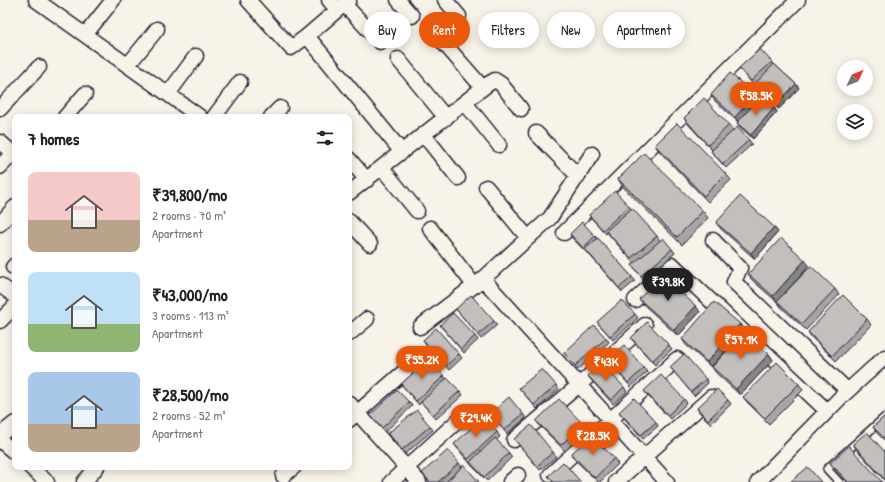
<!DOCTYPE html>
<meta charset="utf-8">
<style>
:root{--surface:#fff;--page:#f2f2f2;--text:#202124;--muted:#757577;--accent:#ea580c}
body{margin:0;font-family:"Patrick Hand",sans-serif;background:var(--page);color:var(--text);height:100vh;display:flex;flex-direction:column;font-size:15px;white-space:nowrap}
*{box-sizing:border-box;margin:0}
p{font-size:13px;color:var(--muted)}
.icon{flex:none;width:22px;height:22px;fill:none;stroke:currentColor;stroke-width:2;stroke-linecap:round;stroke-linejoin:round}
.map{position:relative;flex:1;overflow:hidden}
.side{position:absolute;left:12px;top:114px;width:340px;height:356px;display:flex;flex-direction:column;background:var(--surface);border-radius:8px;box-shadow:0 2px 10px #0003}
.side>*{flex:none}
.banner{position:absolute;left:364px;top:12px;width:380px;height:36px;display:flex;gap:8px}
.needle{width:26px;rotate:47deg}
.tools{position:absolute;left:837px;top:60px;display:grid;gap:8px}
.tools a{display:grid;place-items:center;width:36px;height:36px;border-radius:50%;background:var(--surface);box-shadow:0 2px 10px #0003;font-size:20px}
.price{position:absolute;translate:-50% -34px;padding:0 9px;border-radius:14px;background:var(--accent);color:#fff;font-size:13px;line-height:26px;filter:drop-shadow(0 1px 2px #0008)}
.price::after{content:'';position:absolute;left:50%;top:24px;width:12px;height:9px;margin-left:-6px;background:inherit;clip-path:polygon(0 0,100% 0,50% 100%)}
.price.current{background:#222;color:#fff}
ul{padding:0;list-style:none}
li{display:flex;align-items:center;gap:12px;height:100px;padding:0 16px}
li span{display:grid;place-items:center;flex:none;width:112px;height:80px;border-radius:8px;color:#555}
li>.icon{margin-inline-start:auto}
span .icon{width:48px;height:48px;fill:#fffc;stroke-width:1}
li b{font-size:17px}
h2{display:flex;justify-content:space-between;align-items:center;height:48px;padding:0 16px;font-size:17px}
.tag{padding:0 14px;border-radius:18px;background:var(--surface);box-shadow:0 2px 10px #0003;font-size:14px;line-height:36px}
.tag.current{background:var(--accent);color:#fff}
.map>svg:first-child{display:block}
</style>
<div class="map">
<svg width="885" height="482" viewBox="0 0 885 482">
<rect width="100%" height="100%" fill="#f7f3e8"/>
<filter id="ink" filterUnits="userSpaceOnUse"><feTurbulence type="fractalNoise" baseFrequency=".025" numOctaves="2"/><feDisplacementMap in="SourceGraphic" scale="8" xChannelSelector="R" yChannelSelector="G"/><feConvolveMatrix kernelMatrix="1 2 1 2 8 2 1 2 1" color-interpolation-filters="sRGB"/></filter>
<g filter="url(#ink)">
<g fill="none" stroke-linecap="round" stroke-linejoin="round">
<g stroke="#22223b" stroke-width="10">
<path id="lane" d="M839 482 827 469 885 417"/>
</g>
<g stroke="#22223b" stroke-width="17">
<path id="street" d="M36 0 200 117
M248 0 291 48 307 36
M329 0 337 10
M349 0 307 36 402 152
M398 0 412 16
M445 0 459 16
M344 4 380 42
M85 35 113 0
M441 40 483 88
M398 59 446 118
M128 65 157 29
M168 94 196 56
M465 103 499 145
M0 109 39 67
M65 117 85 94
M214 117 240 82
M271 117 280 108
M536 133 578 176
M424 135 458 178
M0 142 15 155
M349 159 367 180
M0 167 13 153
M382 168 417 211
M486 187 528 238
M349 193 488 84 495 80 501 84 521 109
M349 221 370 244
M0 224 15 207
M430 228 474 285
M564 233 798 0
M713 240 740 268 734 282 848 391
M13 267 15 265
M483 279 667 482
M0 285 15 296
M635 300 673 265 827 411
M0 321 15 306
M420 327 483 279 550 218 592 154
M349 334 367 319
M349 403 419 482
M349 420 415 362
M0 435 15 423
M0 440 15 453
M514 440 579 385 645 325
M30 467 47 482
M550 475 677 359
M283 476 294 467
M84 482 97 467
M391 482 462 417
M510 482 518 475
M616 482 711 397
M758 482 841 397 885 357"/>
</g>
<use href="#lane" stroke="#f7f3e8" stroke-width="7"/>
<use href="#street" stroke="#f7f3e8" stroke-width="14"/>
</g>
<path fill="#a7a4a3" stroke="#22223b" d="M772 62 774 64 796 84 799 88 779 109 757 90 754 85 757 82 754 85 742 72 739 68Z
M711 95H755L758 100 774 108 777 112 753 139 740 127 737 123 738 122 715 101Z
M684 118 729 125 733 130 749 140 752 144 726 168 714 155 711 151 712 150 688 124Z
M655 145 726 174 731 180 708 202 659 151Z
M618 179 703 211 708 218 682 245 623 187Z
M629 206 631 209 657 236 660 241 672 249 675 253 644 280 632 265 634 263 610 236 607 232 606 234 592 219 589 215Z
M716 223 778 232 755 259 721 229Z
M570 234 595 236 632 277 635 281 622 292 586 251V252L572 238Z
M809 266 777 302 752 280 748 274Z
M835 289 839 295 806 330 781 307 777 301Z
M639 299 700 312 678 336 644 305Z
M456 309 494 321 497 325 481 339Z
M635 314 638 318 613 340 597 322Z
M867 319 871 325 836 361 812 338 808 332Z
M440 325 475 336 478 340 464 353 443 329Z
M744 330 711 367 686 345 682 339Z
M606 338 609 342 578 370 564 353Z
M631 338 669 345 672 349 655 365 634 342Z
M423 340 459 354 462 358 449 370 425 344Z
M769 354 773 360 740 395 716 373 712 367Z
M607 360 644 368 647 372 631 387Z
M670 367 706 379 708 383 694 396Z
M444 376 446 379 460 391 463 395 436 419 421 402 419 405 401 384Z
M588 376 624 387 627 392 613 404 591 380Z
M799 384 803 390 769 424 747 402 743 397Z
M556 385 559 389 537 409 519 388Z
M644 391 684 399 687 403 670 419 647 395Z
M728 400 731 404 711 424 699 412 697 408Z
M409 402 412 406 385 432 373 419 370 415Z
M619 412 656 422 658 426 643 439 622 416Z
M490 414H523L526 418 507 434Z
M885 416V441L877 433 873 427Z
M536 421 583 424 587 430 565 451 541 427Z
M430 426 433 430 405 454 388 433Z
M497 432 500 437 496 440 509 453 512 457 487 481 472 466 454 444Z
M514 439 553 452 556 457 540 470Z
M853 444 885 452V481L857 450Z
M571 454 614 458 618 464 600 482H598L575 460Z
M459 463 462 467 446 482H429L422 473Z
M830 463 882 482H847L835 469Z"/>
<path fill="#888684" stroke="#22223b" d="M796 84 799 88 779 109 776 105Z
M755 95 759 101 739 123 735 117Z
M774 108 777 112 753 139 751 135Z
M774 227 778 232 755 259 751 253Z
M805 260 809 266 777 302 773 296Z
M696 306 700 312 678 336 674 330Z
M740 324 744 330 711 367 707 362Z
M769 354 773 360 740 395 736 389Z"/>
<path fill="#c2bfbd" stroke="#22223b" d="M760 49 772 62 751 81 739 68Z
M774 64 796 84 776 105 754 85Z
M730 73 755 95 735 117 711 95Z
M761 96 774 108 751 135 737 123Z
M704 98 729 125 708 145 684 118Z
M677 123 726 174 704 196 655 145Z
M737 127 749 140 723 164 711 151Z
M644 153 703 211 677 237 618 179Z
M615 191 629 206 603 230 589 215Z
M740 196 774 227 751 253 716 223Z
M632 208 657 236 631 258 606 231Z
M582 222 595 236 583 248 570 234Z
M598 238 632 277 619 288 585 249Z
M663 238 672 249 641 276 632 265Z
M781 238 805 260 773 296 748 274Z
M811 266 835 289 802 324 777 301Z
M661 275 696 306 674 330 639 299Z
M471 295 494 321 478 335 456 309Z
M843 295 867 319 832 356 808 332Z
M622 300 635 314 610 336 597 322Z
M714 302 740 324 707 362 682 339Z
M453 313 475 336 461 349 440 325Z
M647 322 669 345 652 361 631 338Z
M594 325 606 338 575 366 564 353Z
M436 328 459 354 446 366 423 340Z
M745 331 769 354 736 389 712 367Z
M624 345 644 368 628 383 607 360Z
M684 354 706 379 691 392 670 367Z
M429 359 444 376 416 401 401 384Z
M777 362 799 384 765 418 743 397Z
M601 363 624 387 611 400 588 376Z
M542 369 556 385 534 405 519 388Z
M661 375 684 399 668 415 644 391Z
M447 378 460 391 433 415 421 402Z
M717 389 728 400 708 420 697 408Z
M397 390 409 402 382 428 370 415Z
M509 397 523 414 504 430 490 414Z
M634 398 656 422 641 435 619 412Z
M559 399 583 424 561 445 536 421Z
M417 410 430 426 402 450 388 433Z
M885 416V439L873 427Z
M483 417 497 432 468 459 454 444Z
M531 425 553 452 537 466 514 439Z
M867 432 885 452V480L853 444Z
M591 435 614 458 595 478 571 454Z
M495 438 509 453 484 477 470 462Z
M849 446 882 482H848L830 463Z
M448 450 459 463 438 482H430L422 473Z
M563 462 581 482H553L548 476Z
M464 465 479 482H446Z
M808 467 821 482H790Z"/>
</g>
</svg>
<div class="tools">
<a><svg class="needle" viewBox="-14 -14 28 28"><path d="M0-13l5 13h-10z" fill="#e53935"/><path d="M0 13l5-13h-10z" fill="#757577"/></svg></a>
<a><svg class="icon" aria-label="layers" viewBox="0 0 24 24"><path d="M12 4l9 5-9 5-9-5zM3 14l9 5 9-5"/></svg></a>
</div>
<b class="price" style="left:756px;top:116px">₹58.5K</b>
<b class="price current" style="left:668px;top:302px">₹39.8K</b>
<b class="price" style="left:741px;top:360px">₹57.1K</b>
<b class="price" style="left:422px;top:380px">₹55.2K</b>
<b class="price" style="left:606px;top:382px">₹43K</b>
<b class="price" style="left:476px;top:438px">₹29.4K</b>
<b class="price" style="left:593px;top:456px">₹28.5K</b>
<div class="banner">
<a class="tag">Buy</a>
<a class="tag current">Rent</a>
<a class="tag">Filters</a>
<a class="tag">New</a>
<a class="tag">Apartment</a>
</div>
<section class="side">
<h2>7 homes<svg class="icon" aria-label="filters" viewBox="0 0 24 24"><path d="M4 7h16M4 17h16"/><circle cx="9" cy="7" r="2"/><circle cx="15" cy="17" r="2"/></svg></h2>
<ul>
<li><span style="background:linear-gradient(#f6c9c9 60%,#b9a48a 0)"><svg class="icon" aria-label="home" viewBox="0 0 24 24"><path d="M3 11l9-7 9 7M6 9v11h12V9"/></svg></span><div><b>₹39,800/mo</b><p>2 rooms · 70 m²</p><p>Apartment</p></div></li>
<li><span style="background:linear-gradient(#bfe0f5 65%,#8fb573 0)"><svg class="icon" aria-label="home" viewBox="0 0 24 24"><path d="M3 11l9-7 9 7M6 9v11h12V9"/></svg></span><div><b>₹43,000/mo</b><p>3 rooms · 113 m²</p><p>Apartment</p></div></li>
<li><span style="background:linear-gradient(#a9c7e8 65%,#b9a48a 0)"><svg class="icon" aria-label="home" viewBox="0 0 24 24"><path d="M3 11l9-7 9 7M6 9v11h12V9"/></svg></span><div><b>₹28,500/mo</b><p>2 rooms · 52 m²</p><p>Apartment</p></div></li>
</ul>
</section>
</div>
